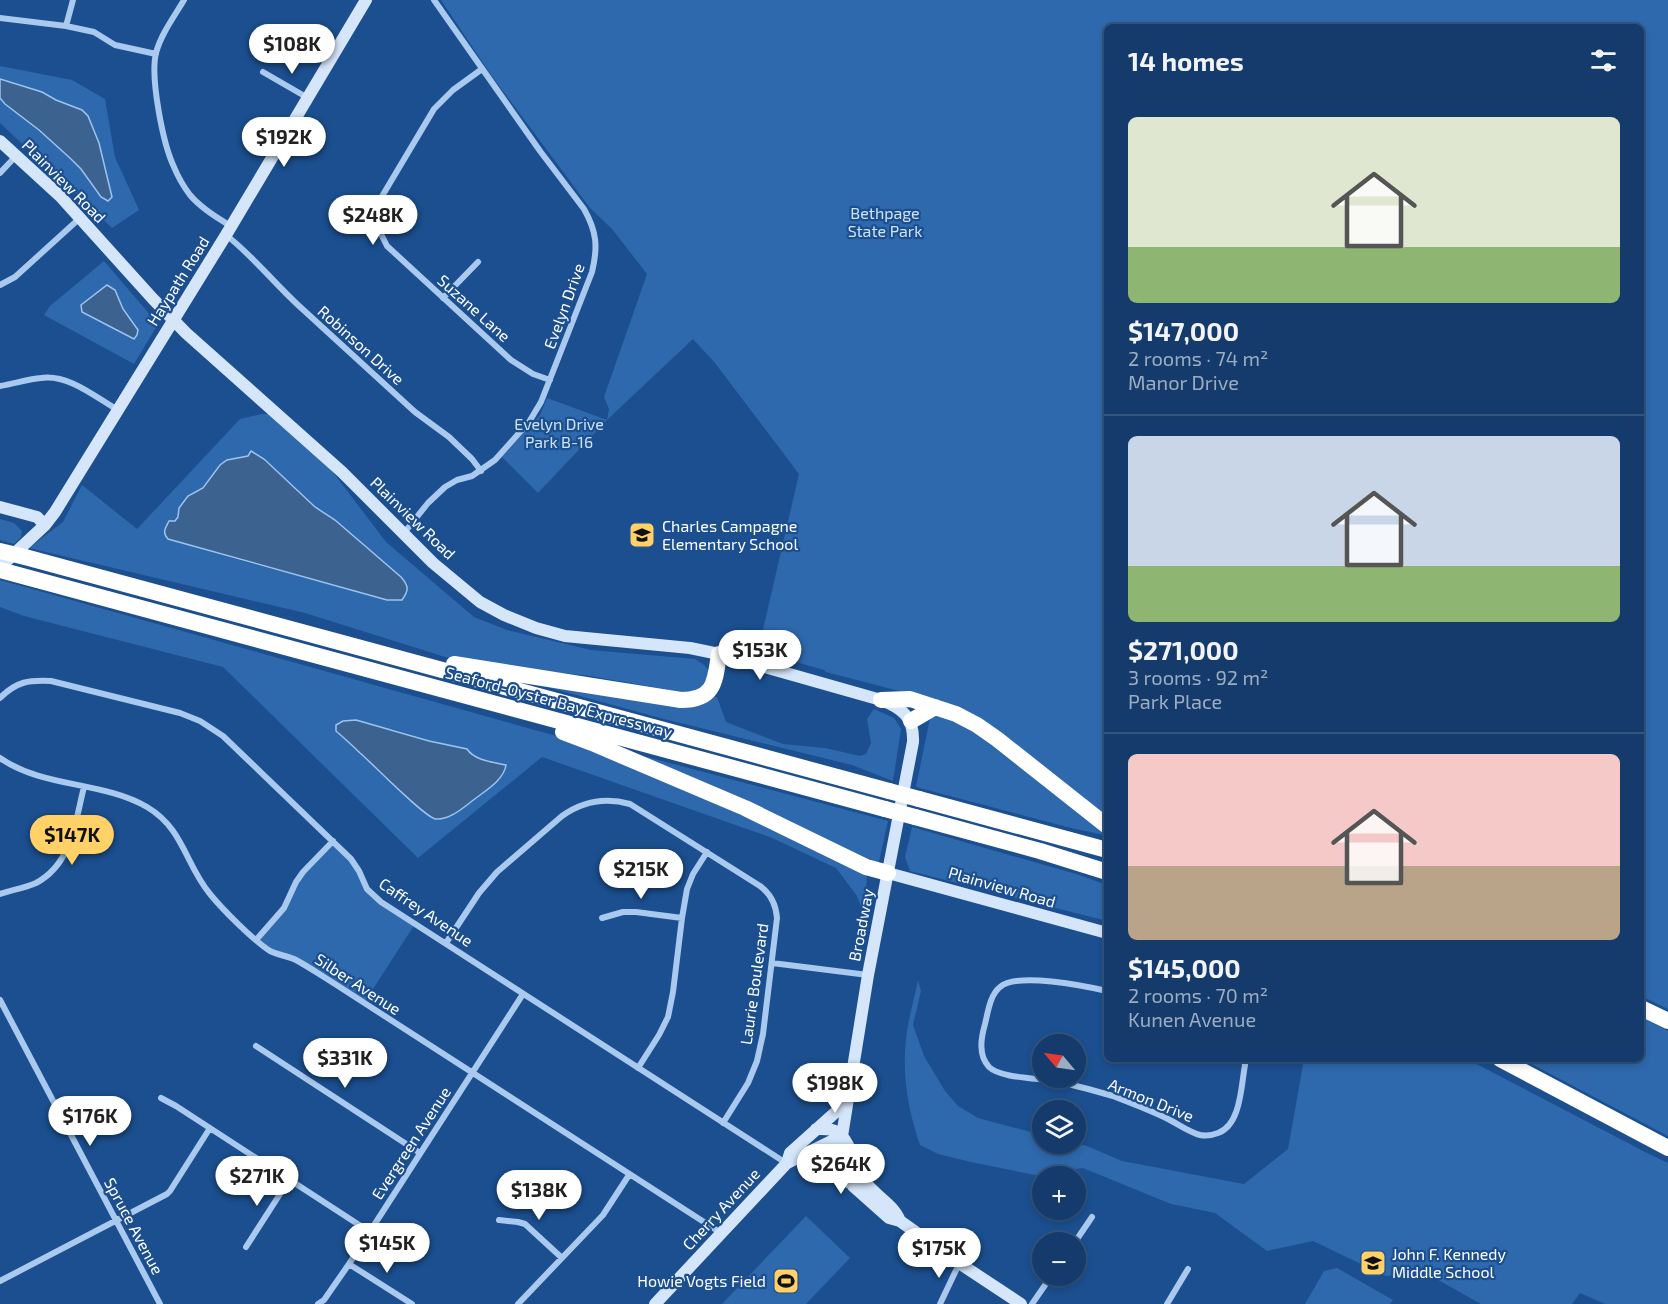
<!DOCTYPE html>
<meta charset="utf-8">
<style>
:root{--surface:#143b6b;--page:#214673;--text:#f1f3f6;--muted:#9dadc1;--line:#33557e;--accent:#ffd166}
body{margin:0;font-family:"Exo 2",sans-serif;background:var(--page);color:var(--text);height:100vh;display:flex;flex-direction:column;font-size:22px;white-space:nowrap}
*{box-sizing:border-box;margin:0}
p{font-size:20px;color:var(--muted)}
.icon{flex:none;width:33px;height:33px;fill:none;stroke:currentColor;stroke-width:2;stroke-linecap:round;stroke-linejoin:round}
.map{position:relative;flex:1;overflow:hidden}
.side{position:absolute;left:1104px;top:24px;width:540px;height:1038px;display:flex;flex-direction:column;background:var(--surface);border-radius:9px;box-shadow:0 3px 9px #0003,0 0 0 2px var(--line)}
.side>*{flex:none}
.needle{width:39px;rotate:299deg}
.tools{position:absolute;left:1032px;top:1034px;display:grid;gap:12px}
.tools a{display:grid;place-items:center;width:54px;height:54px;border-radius:50%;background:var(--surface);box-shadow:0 3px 9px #0003,0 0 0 2px var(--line);font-size:30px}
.price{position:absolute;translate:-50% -51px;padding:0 14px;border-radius:21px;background:#fff;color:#222;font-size:20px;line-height:39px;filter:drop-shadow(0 2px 3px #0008)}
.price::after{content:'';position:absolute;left:50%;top:36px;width:18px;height:14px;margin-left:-9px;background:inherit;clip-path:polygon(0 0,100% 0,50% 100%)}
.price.current{background:var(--accent);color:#111}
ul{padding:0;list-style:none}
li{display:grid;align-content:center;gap:12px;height:318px;padding:0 24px}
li+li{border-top:2px solid var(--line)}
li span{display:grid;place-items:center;height:186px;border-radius:9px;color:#555}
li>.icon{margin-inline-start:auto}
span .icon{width:108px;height:108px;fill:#fffc;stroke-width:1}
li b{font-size:26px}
h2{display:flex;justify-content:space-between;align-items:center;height:72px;padding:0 24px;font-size:26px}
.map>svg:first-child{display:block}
</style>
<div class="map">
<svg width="1668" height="1304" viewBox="0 0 1668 1304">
<rect width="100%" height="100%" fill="#1b4f8f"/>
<path fill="#2e69ad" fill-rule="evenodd" d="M441 0H1668V1009L1641 996V27H1107V819L930 699 826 672 824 670 758 651 799 474 715 363 693 339 607 420 538 493 502 457 540 415 547 398 607 420 609 409 604 397 647 274 612 229 590 208 491 75Z
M0 66 72 80 105 99 115 157 139 210 112 228 0 123V98L5 104 49 138 81 169 90 180 112 197 99 143 88 116 72 106 56 100 42 92 0 79Z
M104 261 158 324 134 364 44 315 50 306Z
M262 414H269L326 463 386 542 474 617 507 630 591 650 695 659 704 665 710 672 701 689 687 693 590 676 512 668 445 657 305 613 29 548 63 522 82 485 137 529 240 419ZM251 451 264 459 315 507 335 520 408 584 393 601 242 561 168 539 169 521H175L178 517 179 508 188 497 203 488 220 465 227 460 248 456Z
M0 519 14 523 22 531 21 537 14 544 0 540Z
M0 580 578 742 768 827 867 873 866 895 862 909 857 896 836 868 770 837 542 757 418 858 223 667 24 616 0 607ZM392 729 469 753 474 756 489 761 483 793 455 814 438 819 405 795 336 731Z
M529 682 717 697 726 722 783 744 825 748 860 756 866 754 871 743 867 719 874 709 894 718 901 729 893 781 852 765 664 719Z
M933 712 978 732 1107 833 1104 835 1071 828 916 787 930 718Z
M647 757 888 821 878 866 643 758Z
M912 827 1076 874 1107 885V921L910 871 905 857Z
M333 841 351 859 367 889 415 924 364 1003 294 959 271 951 256 940 270 925 296 882Z
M918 980 921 991 913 1025 924 1056 945 1091 958 1106 978 1118 1042 1135V1143H1075L1087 1146 1122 1161 1244 1184 1288 1149 1304 1059H1467L1649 1154 1668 1163V1304H1605L1580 1293 1572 1304H1481L1424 1272 1386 1276 1313 1241 1267 1251 1215 1213 1171 1204 1083 1168 1035 1175 971 1162 938 1154 920 1145C908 1110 902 1076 906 1039 908 1020 914 1000 918 980Z
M1641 1017 1668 1031V1136L1522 1059H1641Z
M806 1216 850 1258 806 1304H722Z
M1337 1268 1393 1300 1390 1304H1305L1324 1271Z"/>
<path fill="#3c6290" stroke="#9cc4f0" stroke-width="1.5" d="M0 79 42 92 56 100 82 110 88 116 99 143 112 197 108 201 101 197 81 169 71 159 39 130 5 104 0 98Z
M107 285 115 290 123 309 138 330 137 335 134 339 82 312 81 305Z
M251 451 264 459 315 507 335 520 401 577C409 586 409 590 402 600H387L168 539C162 532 165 529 169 521H175L178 517 179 508 188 496 203 488 220 465 227 460 248 456Z
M356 720 429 741 467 749C475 761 493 762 506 765 504 779 488 789 476 798 465 806 451 820 436 819 425 818 372 763 360 753 352 745 344 738 336 731V725L343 721Z"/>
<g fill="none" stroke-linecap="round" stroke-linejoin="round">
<path stroke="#a9c9ee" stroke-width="6" d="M184 0C174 17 161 34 156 53 150 78 163 144 174 167 178 177 184 187 190 195 201 208 217 218 231 226
M0 18 66 26 94 32 115 45 156 54
M66 26 73 0
M482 69 453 90 434 109 381 198 378 216 379 230 387 246 511 360 533 374 550 380
M263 72 308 98
M0 173 16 156
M226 235C253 256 273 282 298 305L415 412 449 437 472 459 481 471
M0 285 15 277 80 218
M443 298 478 262
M0 386C14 384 28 379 41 378 69 374 95 397 118 410
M404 533 428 503 445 487 457 480 472 476 495 460 529 422 541 402 592 272C598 247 597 232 584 209L540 151 434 0
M0 698C17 681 29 680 51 681L180 713 200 721 223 736 351 859 359 871 367 889 381 902 786 1163
M0 758C43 788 102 781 147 807 184 829 185 864 210 894 223 910 253 940 270 951 278 955 288 956 296 960 309 967 322 976 335 984L721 1233
M0 894C11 890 25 888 36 883 72 864 75 822 84 787
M602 918 623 912H636L682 918
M256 940 284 908 296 882 303 872 333 841
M446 943 479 893 497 872 562 816C583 801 605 797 630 804L760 886C771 894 776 905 777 918L763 1034 757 1061 748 1083 723 1123
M772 963 868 975
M1107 991C1085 986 1017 972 1000 987 990 995 988 1012 985 1024 981 1038 978 1055 989 1067 1001 1079 1043 1078 1060 1082 1077 1086 1096 1091 1113 1096 1131 1103 1150 1110 1168 1119 1178 1124 1189 1132 1200 1135 1206 1136 1213 1135 1218 1133 1241 1125 1241 1086 1245 1065L1244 1059
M0 1000 160 1304
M256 1046 420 1153
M638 1068 659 1035 668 1017 673 992 682 918 687 889 693 874 707 852
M161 1098 176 1106 370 1232
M499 1220 518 1222 525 1224 562 1258
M1075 1242 1092 1217
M246 1247 289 1180
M349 1264 412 1304
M0 1281 167 1194 170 1191 210 1128
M318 1304 324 1300 349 1264 523 994
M518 1304 603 1215 629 1175
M940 1304 959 1264
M1032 1304 1052 1275
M1167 1304 1188 1269"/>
<path stroke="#d6e6fa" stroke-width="12" d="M0 141 60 196 153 299 186 333 342 472 433 563 480 602 504 615 536 628 565 636 690 648 719 654 881 700C903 708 914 718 913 742L868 975 842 1136 837 1148 842 1165 853 1186 889 1218 900 1221 959 1263 1021 1304
M0 507 37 517 45 525
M0 567 45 525 55 512 226 235 366 0
M888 873 1107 933
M816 1129C826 1129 835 1128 842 1136 853 1148 854 1166 863 1179 873 1195 893 1203 900 1221
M798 1158 823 1163 850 1183
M787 1163 790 1153 838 1110 848 1098
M655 1304 787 1163 842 1136"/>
<path stroke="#fff" stroke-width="16" d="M25 557 889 791
M0 570 885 809
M454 664 681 700C715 700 715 681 719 654
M881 700 910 699 956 714 977 725 997 739 1107 826
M911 721 935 707
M563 732 592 743 745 808 866 867 888 873
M919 799 1107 850
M915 817 1040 851 1107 872
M1641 1008 1668 1021
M1500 1059 1668 1148"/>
<path stroke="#fff" stroke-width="16" d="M0 551 25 557
M889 791 919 799
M885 809 915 817"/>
</g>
<defs>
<g id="school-square" transform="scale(1.35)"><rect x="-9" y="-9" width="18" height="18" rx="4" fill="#ffd166" stroke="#1b4f8f"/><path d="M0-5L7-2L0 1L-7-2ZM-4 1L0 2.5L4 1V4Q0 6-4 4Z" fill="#111"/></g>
<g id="stadium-square" transform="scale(1.35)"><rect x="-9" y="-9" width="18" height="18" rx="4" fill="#ffd166" stroke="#1b4f8f"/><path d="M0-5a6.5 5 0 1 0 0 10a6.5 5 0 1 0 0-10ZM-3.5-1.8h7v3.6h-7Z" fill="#111"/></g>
</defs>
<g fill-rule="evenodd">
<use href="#school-square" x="642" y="535"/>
<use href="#school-square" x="1373" y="1263"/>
<use href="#stadium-square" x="786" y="1281"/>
</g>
<g text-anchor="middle" stroke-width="4.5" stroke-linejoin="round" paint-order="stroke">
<g font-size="16" fill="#fff" stroke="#1b4f8f">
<text transform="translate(64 181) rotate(45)" y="6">Plainview Road</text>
<text transform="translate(178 281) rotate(-58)" y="6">Haypath Road</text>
<text transform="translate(564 306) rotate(-70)" y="6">Evelyn Drive</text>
<text transform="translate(474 308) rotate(42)" y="6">Suzane Lane</text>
<text transform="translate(361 345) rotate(42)" y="6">Robinson Drive</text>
<text transform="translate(413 518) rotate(44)" y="6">Plainview Road</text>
<text transform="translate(559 702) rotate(15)" y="6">Seaford-Oyster Bay Expressway</text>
<text transform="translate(1002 887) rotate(16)" y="6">Plainview Road</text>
<text transform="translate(426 912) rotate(34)" y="6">Caffrey Avenue</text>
<text transform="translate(861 925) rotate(-79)" y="6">Broadway</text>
<text transform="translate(358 984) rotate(33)" y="6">Silber Avenue</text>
<text transform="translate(754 984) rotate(-82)" y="6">Laurie Boulevard</text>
<text transform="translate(1151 1100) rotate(22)" y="6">Armon Drive</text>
<text transform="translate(411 1143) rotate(-57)" y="6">Evergreen Avenue</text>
<text transform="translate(721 1209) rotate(-47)" y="6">Cherry Avenue</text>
<text transform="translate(134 1226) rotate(62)" y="6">Spruce Avenue</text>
</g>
<g font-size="16" fill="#cfe3fa" stroke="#1b4f8f">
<text x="885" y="219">Bethpage<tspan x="885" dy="18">State Park</tspan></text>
<text x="559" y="430">Evelyn Drive<tspan x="559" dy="18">Park B-16</tspan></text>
</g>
<g font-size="16" fill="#fff" stroke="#1b4f8f" text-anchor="start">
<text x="662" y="532">Charles Campagne<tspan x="662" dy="18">Elementary School</tspan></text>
<text x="1392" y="1260">John F. Kennedy<tspan x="1392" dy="18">Middle School</tspan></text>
<text x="766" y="1287" text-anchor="end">Howie Vogts Field</text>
</g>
</g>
</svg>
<div class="tools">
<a><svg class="needle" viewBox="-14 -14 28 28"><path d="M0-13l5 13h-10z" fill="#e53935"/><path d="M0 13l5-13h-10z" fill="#9dadc1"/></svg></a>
<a><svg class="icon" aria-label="layers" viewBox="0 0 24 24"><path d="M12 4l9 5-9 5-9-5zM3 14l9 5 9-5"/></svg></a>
<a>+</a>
<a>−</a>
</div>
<b class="price" style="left:292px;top:75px">$108K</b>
<b class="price" style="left:284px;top:168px">$192K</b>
<b class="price" style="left:373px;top:246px">$248K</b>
<b class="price" style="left:760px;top:681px">$153K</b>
<b class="price current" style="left:72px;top:866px">$147K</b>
<b class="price" style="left:641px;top:900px">$215K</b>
<b class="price" style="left:345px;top:1089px">$331K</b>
<b class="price" style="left:835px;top:1114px">$198K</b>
<b class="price" style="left:90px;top:1147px">$176K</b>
<b class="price" style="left:841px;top:1195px">$264K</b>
<b class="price" style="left:257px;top:1207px">$271K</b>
<b class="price" style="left:539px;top:1221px">$138K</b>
<b class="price" style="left:387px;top:1274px">$145K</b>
<b class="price" style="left:939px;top:1279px">$175K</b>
<section class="side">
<h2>14 homes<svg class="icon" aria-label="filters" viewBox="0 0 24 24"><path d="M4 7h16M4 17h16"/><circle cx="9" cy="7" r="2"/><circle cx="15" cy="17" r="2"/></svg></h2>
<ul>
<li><span style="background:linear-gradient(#dfe7d0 70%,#8fb573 0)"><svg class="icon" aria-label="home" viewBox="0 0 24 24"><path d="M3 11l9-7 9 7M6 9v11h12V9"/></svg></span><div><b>$147,000</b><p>2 rooms · 74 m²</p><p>Manor Drive</p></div></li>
<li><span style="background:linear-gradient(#c9d6e8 70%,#8fb573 0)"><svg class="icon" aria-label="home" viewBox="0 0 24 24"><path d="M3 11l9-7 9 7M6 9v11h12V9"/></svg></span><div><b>$271,000</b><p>3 rooms · 92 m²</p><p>Park Place</p></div></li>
<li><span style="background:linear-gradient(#f6c9c9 60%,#b9a48a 0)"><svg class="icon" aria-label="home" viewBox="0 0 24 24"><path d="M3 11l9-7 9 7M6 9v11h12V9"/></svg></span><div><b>$145,000</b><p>2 rooms · 70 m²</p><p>Kunen Avenue</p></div></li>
</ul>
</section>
</div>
